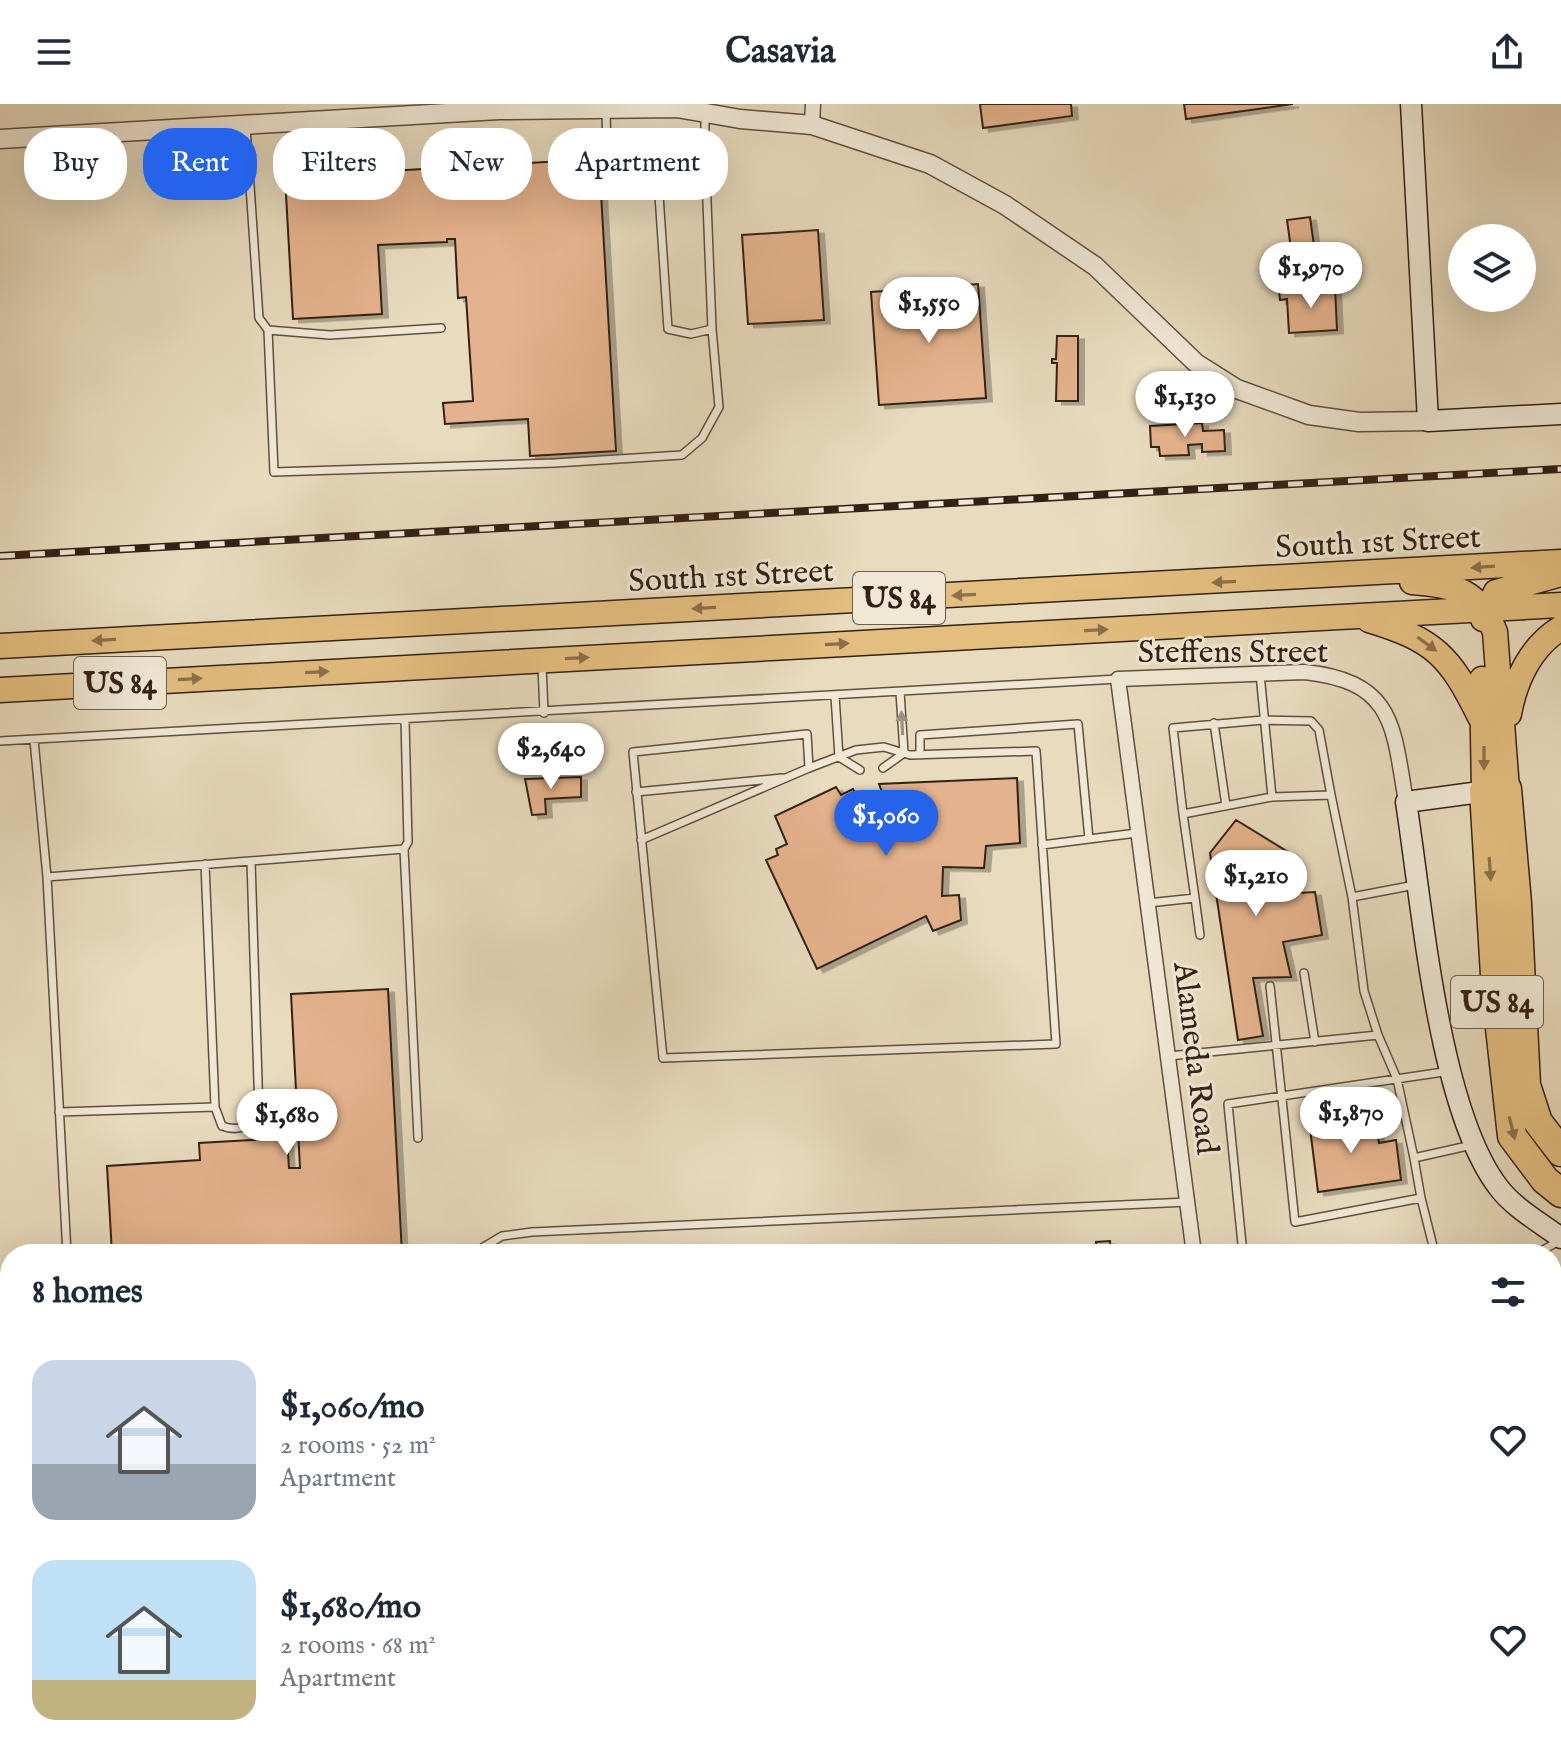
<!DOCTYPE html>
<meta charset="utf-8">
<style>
:root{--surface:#fff;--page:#f6f6f7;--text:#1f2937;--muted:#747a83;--accent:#2563eb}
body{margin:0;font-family:"IM FELL English",serif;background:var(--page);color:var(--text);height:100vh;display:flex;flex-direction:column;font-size:30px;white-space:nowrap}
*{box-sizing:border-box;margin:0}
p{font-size:26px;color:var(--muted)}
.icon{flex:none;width:44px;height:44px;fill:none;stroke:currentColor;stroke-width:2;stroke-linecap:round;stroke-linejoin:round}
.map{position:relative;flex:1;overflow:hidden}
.drawer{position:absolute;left:0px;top:1140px;width:1562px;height:512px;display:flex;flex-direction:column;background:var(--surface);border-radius:32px 32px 0 0;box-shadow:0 8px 32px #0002}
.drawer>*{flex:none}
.guide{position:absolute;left:24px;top:24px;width:800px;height:72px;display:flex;gap:16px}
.buttons{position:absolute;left:1448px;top:120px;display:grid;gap:16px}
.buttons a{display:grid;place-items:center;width:88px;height:88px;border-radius:50%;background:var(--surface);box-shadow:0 8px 32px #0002;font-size:40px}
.price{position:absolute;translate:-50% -68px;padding:0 18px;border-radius:28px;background:#fff;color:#222;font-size:26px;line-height:52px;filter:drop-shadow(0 2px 4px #0008)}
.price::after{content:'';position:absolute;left:50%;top:48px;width:24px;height:18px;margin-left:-12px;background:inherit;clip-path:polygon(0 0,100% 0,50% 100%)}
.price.selected{background:var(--accent);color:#fff}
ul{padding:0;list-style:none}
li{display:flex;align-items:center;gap:24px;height:200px;padding:0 32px}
li span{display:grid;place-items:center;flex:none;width:224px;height:160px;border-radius:24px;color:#555}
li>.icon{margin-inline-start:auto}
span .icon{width:96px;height:96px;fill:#fffc;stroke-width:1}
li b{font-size:34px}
h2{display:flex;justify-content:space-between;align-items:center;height:96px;padding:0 32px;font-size:34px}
.pill{padding:0 28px;border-radius:32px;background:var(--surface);box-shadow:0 8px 32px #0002;font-size:28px;line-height:72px}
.pill.selected{background:var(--accent);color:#fff}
header{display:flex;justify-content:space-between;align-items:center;height:104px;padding:0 32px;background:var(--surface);font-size:36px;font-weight:700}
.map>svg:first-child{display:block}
</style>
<header><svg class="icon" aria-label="menu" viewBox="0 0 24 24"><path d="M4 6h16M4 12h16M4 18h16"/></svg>Casavia<svg class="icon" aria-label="share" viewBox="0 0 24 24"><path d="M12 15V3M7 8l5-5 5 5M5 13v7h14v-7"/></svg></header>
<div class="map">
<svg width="1561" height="1652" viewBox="0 0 1561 1652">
<defs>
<filter id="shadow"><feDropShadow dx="6" dy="3.5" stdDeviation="0" flood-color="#0004"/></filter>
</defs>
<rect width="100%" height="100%" fill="#e8dbbe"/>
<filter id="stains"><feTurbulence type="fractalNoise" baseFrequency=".0025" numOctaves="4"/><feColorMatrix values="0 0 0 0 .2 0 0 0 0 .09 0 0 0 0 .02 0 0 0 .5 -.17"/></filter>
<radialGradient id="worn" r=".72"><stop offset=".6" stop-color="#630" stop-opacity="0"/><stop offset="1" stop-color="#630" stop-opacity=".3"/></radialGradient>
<path fill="#e4b28c" stroke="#332014" stroke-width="2" filter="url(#shadow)" d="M980 0H1071L1072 12 983 24Z
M1184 0H1293L1186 15Z
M599 55 616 347 530 352 528 315 445 320 443 299 473 297 466 193 458 194 455 135H447V138L378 141 382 210 293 215 285 73Z
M1310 113 1316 156 1293 159 1287 116Z
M818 126 824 216 748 220 742 131Z
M978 180 986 294 879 301 871 188Z
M1335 183 1337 226 1289 229 1287 195 1280 196 1279 187Z
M1057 232H1078V297H1056L1057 259H1052V255H1056Z
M1202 319 1203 327 1224 326 1225 347 1202 348V340L1188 341 1189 351 1160 352 1159 343H1151L1150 322Z
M581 673V693L545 695 546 710 532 711 525 675Z
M1017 674 1020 739 986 742 984 764 943 763 942 792 959 791 961 816 933 827 926 812 817 865 766 756 778 751 776 745 787 740 775 712 836 683 841 691 853 685 867 711 888 704 879 680Z
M1236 716 1293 751 1276 764 1281 790 1315 788 1322 831 1283 838 1291 873 1253 874 1263 932 1238 936 1210 749Z
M388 885 402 1150H112L107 1062 200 1056 199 1039 287 1034 289 1064H300L291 890Z
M1353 1010 1355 1026 1376 1023 1379 1039 1396 1036 1401 1076 1318 1088 1309 1016Z
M1110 1137 1111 1150H1076L1096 1147V1138Z
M1559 1176 1561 1177V1210L1557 1207 1561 1201 1552 1194V1184Z
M1561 1319V1353L1552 1357V1329L1560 1326Z
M1552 1445 1558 1461 1552 1464Z
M1560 1546 1561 1572 1552 1576V1550Z
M0 1642H23L25 1652H0Z
M32 1642H66L67 1652H33Z
M138 1642H174L146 1647V1643Z
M308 1642H323L320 1650 309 1651Z
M1356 1642H1366L1369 1652H1334L1339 1646Z
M1375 1642H1412L1414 1647 1378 1652Z"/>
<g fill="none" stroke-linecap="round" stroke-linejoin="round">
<g stroke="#604f3e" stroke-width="10">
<path id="service" d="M606 7 607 48 705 47V11
M246 23 259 214 268 226 330 231 441 224
M656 46 668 225 691 230 712 225 705 47
M268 226 274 368 555 359 682 351 702 334 719 303 712 225
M542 562 544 609
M900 588 904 649
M835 592 839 653 860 666
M1214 619 1226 702
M34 636 47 773 404 745 408 738 405 616
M0 637 1118 575
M920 651V631L1078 620 1089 735 1137 729
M883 664 904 649
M636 688 782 674
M1272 693 1331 691 1352 793
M1183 710 1173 624 1263 616 1311 617 1319 626 1331 691
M641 736 809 664 807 630 633 648 663 954 1056 940 1036 647 910 651 884 643 856 646 809 664
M1042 741 1089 735
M404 745 418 1034
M205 760 215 1003 222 1022C239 1028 250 1023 259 1009L251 757
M47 773 67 1150
M1195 794 1200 831
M1148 799 1195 794 1183 710 1272 693 1260 570
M1304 869 1315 938
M1270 882 1295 1118 1421 1094 1414 1054
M1378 931 1364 887 1352 793 1415 781
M1169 952 1378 931 1397 975 1414 1054 1472 1041
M59 1008 215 1003
M1421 1094 1435 1150
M481 1150 482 1144 502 1132 532 1128 1188 1098
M1243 1150 1228 1000 1450 967
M1536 1150 1559 1137
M1552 1397 1561 1394
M0 1597 10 1596
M1552 1627 1561 1623
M1495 1652 1517 1642"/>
</g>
<g stroke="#604f3e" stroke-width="17">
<path id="minor" d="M812 21 813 0
M1194 1150 1118 575 1305 568C1395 578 1393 622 1406 698
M1552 1282 1561 1277
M1552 1508 1561 1504
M678 1642 680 1652
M1257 1642 1258 1652
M704 1652 882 1642"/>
</g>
<g stroke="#604f3e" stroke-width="21">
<path id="tertiary" d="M0 35 499 6 677 4 740 15 812 21 930 60 1005 101 1095 162 1196 259 1237 285 1309 311 1359 318 1428 317
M110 1642 111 1652"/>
</g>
<g stroke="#332014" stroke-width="23">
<path id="secondary" d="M1411 0 1428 317 1561 310
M1495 686 1406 698C1422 799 1438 1006 1499 1084 1514 1104 1541 1119 1561 1134"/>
</g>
<g stroke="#332014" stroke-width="27">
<path id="trunk" d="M1412 478C1454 481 1479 486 1495 528L1507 685
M1483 515 1496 488 1561 470
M1369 516C1435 536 1450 552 1480 613
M0 542 1561 458
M1482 575 1484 687
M0 586 1561 501
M1509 610C1515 576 1531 542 1561 524"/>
</g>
<g stroke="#332014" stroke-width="31">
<path id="motorway" d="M1507 685 1517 799 1526 981 1538 1018 1561 1048
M1484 687 1496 888 1512 1032 1545 1076 1561 1089"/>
</g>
<use href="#service" stroke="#f0e8d5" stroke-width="7"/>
<use href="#minor" stroke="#f0e8d5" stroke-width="14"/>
<use href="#tertiary" stroke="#f0e8d5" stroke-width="18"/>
<use href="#secondary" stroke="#f0e8d5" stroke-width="20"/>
<use href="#trunk" stroke="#e4be7f" stroke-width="24"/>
<use href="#motorway" stroke="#e4be7f" stroke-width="28"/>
<g stroke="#332014" stroke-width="8">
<path id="rail" d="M0 452 1561 365"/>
</g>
<use href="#rail" stroke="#f0e8d5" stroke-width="5" stroke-dasharray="15" stroke-linecap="butt"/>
</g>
<defs><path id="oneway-solid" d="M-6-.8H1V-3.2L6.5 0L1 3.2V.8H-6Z" transform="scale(2)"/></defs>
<g fill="#8c6f4a">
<use href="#oneway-solid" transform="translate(1483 463) rotate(176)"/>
<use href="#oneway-solid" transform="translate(1224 478) rotate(177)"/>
<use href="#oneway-solid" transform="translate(964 491) rotate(177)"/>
<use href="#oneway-solid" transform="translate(704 504) rotate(177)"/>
<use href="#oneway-solid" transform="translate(1096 526) rotate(-3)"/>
<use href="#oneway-solid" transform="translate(104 536) rotate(177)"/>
<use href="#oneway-solid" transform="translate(837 540) rotate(-3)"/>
<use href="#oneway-solid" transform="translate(1427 540) rotate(36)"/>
<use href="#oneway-solid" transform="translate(577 554) rotate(-3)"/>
<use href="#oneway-solid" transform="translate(317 568) rotate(-3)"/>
<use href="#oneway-solid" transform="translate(190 575) rotate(-3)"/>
<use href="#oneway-solid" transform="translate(1484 654) rotate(90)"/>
<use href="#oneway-solid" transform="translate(1490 765) rotate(86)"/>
<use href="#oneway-solid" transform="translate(1512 1024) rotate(76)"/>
</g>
<use fill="#9b8e7e" href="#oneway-solid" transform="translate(902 619) rotate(-93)"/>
<g text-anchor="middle" stroke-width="6" stroke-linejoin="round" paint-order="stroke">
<g fill="#f0e8d5" stroke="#6c5c4e" stroke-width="2">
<rect x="853" y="468" width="92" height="52" rx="6"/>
<rect x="74" y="553" width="92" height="52" rx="6"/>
<rect x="1451" y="872" width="92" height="52" rx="6"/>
</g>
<g font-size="30" font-weight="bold" fill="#332014">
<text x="899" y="504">US 84</text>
<text x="120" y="589">US 84</text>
<text x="1497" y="908">US 84</text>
</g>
<g font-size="32" fill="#332014" stroke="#f0e8d5">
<text transform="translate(1378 437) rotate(-3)" y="11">South 1st Street</text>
<text transform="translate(731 471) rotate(-3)" y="11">South 1st Street</text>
<text x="1233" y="558">Steffens Street</text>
<text transform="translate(1197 954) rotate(83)" y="11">Alameda Road</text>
</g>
</g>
<rect width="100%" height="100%" filter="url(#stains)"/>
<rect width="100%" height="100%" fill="url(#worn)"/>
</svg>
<div class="buttons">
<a><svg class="icon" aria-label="layers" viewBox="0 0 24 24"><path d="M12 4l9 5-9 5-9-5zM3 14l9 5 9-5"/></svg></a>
</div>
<b class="price" style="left:1311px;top:206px">$1,970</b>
<b class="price" style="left:929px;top:241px">$1,550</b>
<b class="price" style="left:1185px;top:335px">$1,130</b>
<b class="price" style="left:551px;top:687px">$2,640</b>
<b class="price selected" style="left:886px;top:754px">$1,060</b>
<b class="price" style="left:1256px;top:814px">$1,210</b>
<b class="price" style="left:1351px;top:1051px">$1,870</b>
<b class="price" style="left:287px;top:1053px">$1,680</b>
<div class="guide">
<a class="pill">Buy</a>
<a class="pill selected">Rent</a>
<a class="pill">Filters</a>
<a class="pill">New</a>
<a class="pill">Apartment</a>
</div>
<section class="drawer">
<h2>8 homes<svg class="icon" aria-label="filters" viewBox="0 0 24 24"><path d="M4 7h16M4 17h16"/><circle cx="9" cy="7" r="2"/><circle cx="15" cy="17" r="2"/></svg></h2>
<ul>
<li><span style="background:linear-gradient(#c9d6e8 65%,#9aa5b1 0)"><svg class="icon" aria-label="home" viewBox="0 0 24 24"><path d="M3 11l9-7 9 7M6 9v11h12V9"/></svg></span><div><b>$1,060/mo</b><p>2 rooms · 52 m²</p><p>Apartment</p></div><svg class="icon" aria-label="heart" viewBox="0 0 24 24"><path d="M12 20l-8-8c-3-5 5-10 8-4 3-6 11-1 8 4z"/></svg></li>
<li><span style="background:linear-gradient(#bfe0f5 75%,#c2b280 0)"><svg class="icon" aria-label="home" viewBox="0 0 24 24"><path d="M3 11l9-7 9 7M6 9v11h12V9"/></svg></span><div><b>$1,680/mo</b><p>2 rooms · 68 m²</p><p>Apartment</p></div><svg class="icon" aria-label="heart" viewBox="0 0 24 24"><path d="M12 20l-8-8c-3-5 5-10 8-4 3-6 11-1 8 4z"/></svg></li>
</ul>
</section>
</div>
